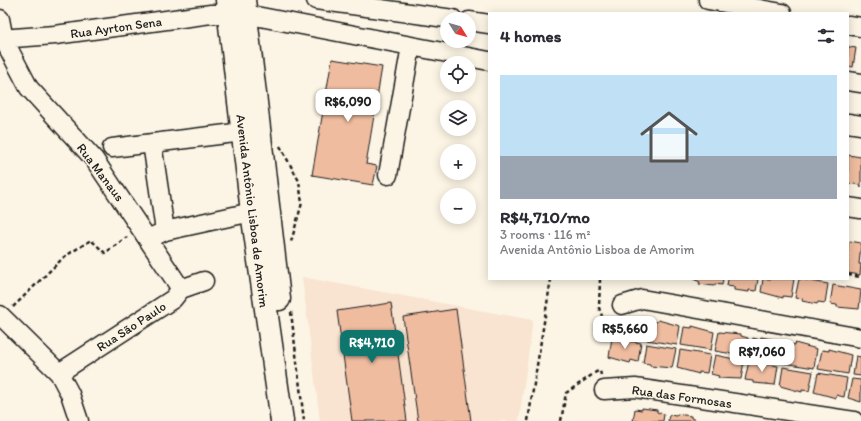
<!DOCTYPE html>
<meta charset="utf-8">
<style>
:root{--surface:#fff;--page:#f7f7f7;--text:#2b2b33;--muted:#7c7c81;--accent:#0f766e}
body{margin:0;font-family:Itim,sans-serif;background:var(--page);color:var(--text);height:100vh;display:flex;flex-direction:column;font-size:15px;white-space:nowrap}
*{box-sizing:border-box;margin:0}
p{font-size:13px;color:var(--muted)}
.icon{flex:none;width:22px;height:22px;fill:none;stroke:currentColor;stroke-width:2;stroke-linecap:round;stroke-linejoin:round}
.map{position:relative;flex:1;overflow:hidden}
.sheet{position:absolute;left:488px;top:12px;width:361px;height:268px;display:flex;flex-direction:column;background:var(--surface);border-radius:0px;box-shadow:0 2px 10px #0003}
.sheet>*{flex:none}
.needle{width:26px;rotate:127deg}
.fabs{position:absolute;left:440px;top:12px;display:grid;gap:8px}
.fabs a{display:grid;place-items:center;width:36px;height:36px;border-radius:50%;background:var(--surface);box-shadow:0 2px 10px #0003;font-size:20px}
.price{position:absolute;translate:-50% -34px;padding:0 9px;border-radius:8px;background:#fff;color:#222;font-size:13px;line-height:26px;filter:drop-shadow(0 1px 2px #0008)}
.price::after{content:'';position:absolute;left:50%;top:24px;width:12px;height:9px;margin-left:-6px;background:inherit;clip-path:polygon(0 0,100% 0,50% 100%)}
.price.active{background:var(--accent);color:#fff}
ul{padding:0;list-style:none}
li{display:grid;align-content:center;gap:8px;height:212px;padding:0 12px}
li span{display:grid;place-items:center;height:124px;border-radius:0px;color:#555}
li>.icon{margin-inline-start:auto}
span .icon{width:72px;height:72px;fill:#fffc;stroke-width:1}
li b{font-size:17px}
h2{display:flex;justify-content:space-between;align-items:center;height:48px;padding:0 12px;font-size:17px}
.map>svg:first-child{display:block}
</style>
<div class="map">
<svg width="861" height="421" viewBox="0 0 861 421">
<rect width="100%" height="100%" fill="#fcf5e5"/>
<filter id="ink" filterUnits="userSpaceOnUse"><feTurbulence type="fractalNoise" baseFrequency=".025" numOctaves="2"/><feDisplacementMap in="SourceGraphic" scale="8" xChannelSelector="R" yChannelSelector="G"/><feConvolveMatrix kernelMatrix="1 2 1 2 8 2 1 2 1" color-interpolation-filters="sRGB"/></filter>
<g filter="url(#ink)">
<path fill="#f8e4d0" d="M302 277 533 320 519 421H320Z"/>
<path fill="#efbca0" stroke="#1c1c1c" d="M848 45 849 47 856 48 853 67 848 66Z
M332 59 382 67 366 164 377 166 373 185 312 175Z
M848 155 861 157V188L860 185 848 183Z
M850 241 861 243 859 264H861L860 275 848 273V243Z
M693 279H723L722 285 715 284 714 286 699 284 700 282Z
M728 279H758L756 291 749 290V292L734 290V287L727 286Z
M763 279H794L791 297 783 296V298L761 292Z
M799 279 828 284 825 303 818 302 817 304 802 301 803 299 795 298Z
M833 285 861 290 859 309 837 307V305L830 304Z
M391 303 407 421H352L337 311Z
M456 309 471 421H418L403 317Z
M658 320 680 326 677 345 647 340 650 321 657 322Z
M692 326 714 332 711 350 681 345 684 327 692 328Z
M719 332 741 334V336L748 338 745 356 715 351Z
M761 337 776 340 775 342 783 343 779 362 750 357 753 338 760 340Z
M612 338 641 343 638 362 631 360 630 363 609 357Z
M795 343 817 349 814 368 784 363 787 344 795 345Z
M646 344 676 349 672 368 650 366V364L643 363Z
M829 349 851 355 848 374 818 369 822 350 829 351Z
M680 350 710 355 707 373 699 372V374L677 368Z
M715 355 744 361 741 379 718 378 719 376 711 374Z
M856 356 861 357V376L853 375Z
M749 361 778 366 775 385 753 383V381L745 380Z
M783 367 813 372 809 391 802 390V392L780 386Z
M818 373 847 378 844 397 836 395V398L814 392Z
M852 379 861 380V402L848 398Z
M642 408 657 410V412L664 414 663 421H633L635 409 642 410Z
M677 414 691 416V418L698 421H668L669 415 676 416Z"/>
<g fill="none" stroke-linecap="round" stroke-linejoin="round">
<g stroke="#1c1c1c" stroke-width="21">
<path id="minor" d="M316 0 453 19
M708 0 782 13
M0 19 4 40 29 88 94 159 181 289
M469 21 489 24
M848 25 861 27
M0 39 55 35 211 14H245L489 61
M848 81 861 83
M848 123 861 125
M152 143 165 231
M112 148 243 132
M388 175 411 46
M848 207 861 209
M148 239 165 231 252 212
M622 305 642 299 861 338
M0 315 59 373 70 394 79 421
M59 373 173 299 181 289 204 281
M604 390 635 388 854 421"/>
</g>
<g stroke="#1c1c1c" stroke-width="25">
<path id="major" d="M227 0 252 212 282 421
M244 0 279 299"/>
</g>
<path stroke="#1c1c1c" stroke-width="2.5" stroke-dasharray="4 3" stroke-linecap="butt" d="M280 146 299 181 302 203 291 242
M848 275 861 277
M600 279 599 308 602 316
M13 307 64 257 91 240 105 253 127 237
M291 312 304 421
M528 421 551 279
M561 421 566 393 596 372 600 371 601 375"/>
<use href="#minor" stroke="#fcf5e5" stroke-width="18"/>
<use href="#major" stroke="#fcf5e5" stroke-width="22"/>
</g>
</g>
<g text-anchor="middle" stroke-width="3" stroke-linejoin="round" paint-order="stroke">
<g font-size="13" fill="#1c1c1c" stroke="#fcf5e5">
<text transform="translate(116 27) rotate(-8)" y="5">Rua Ayrton Sena</text>
<text transform="translate(101 172) rotate(53)" y="5">Rua Manaus</text>
<text transform="translate(253 211) rotate(83)" y="5">Avenida Antônio Lisboa de Amorim</text>
<text transform="translate(131 326) rotate(-33)" y="5">Rua São Paulo</text>
<text transform="translate(682 396) rotate(8)" y="5">Rua das Formosas</text>
</g>
</g>
</svg>
<div class="fabs">
<a><svg class="needle" viewBox="-14 -14 28 28"><path d="M0-13l5 13h-10z" fill="#e53935"/><path d="M0 13l5-13h-10z" fill="#7c7c81"/></svg></a>
<a><svg class="icon" aria-label="locate" viewBox="0 0 24 24"><circle cx="12" cy="12" r="6"/><path d="M12 2v4M12 18v4M2 12h4M18 12h4"/></svg></a>
<a><svg class="icon" aria-label="layers" viewBox="0 0 24 24"><path d="M12 4l9 5-9 5-9-5zM3 14l9 5 9-5"/></svg></a>
<a>+</a>
<a>−</a>
</div>
<b class="price" style="left:348px;top:123px">R$6,090</b>
<b class="price" style="left:625px;top:350px">R$5,660</b>
<b class="price active" style="left:372px;top:364px">R$4,710</b>
<b class="price" style="left:762px;top:373px">R$7,060</b>
<section class="sheet">
<h2>4 homes<svg class="icon" aria-label="filters" viewBox="0 0 24 24"><path d="M4 7h16M4 17h16"/><circle cx="9" cy="7" r="2"/><circle cx="15" cy="17" r="2"/></svg></h2>
<ul>
<li><span style="background:linear-gradient(#bfe0f5 65%,#9aa5b1 0)"><svg class="icon" aria-label="home" viewBox="0 0 24 24"><path d="M3 11l9-7 9 7M6 9v11h12V9"/></svg></span><div><b>R$4,710/mo</b><p>3 rooms · 116 m²</p><p>Avenida Antônio Lisboa de Amorim</p></div></li>
</ul>
</section>
</div>
